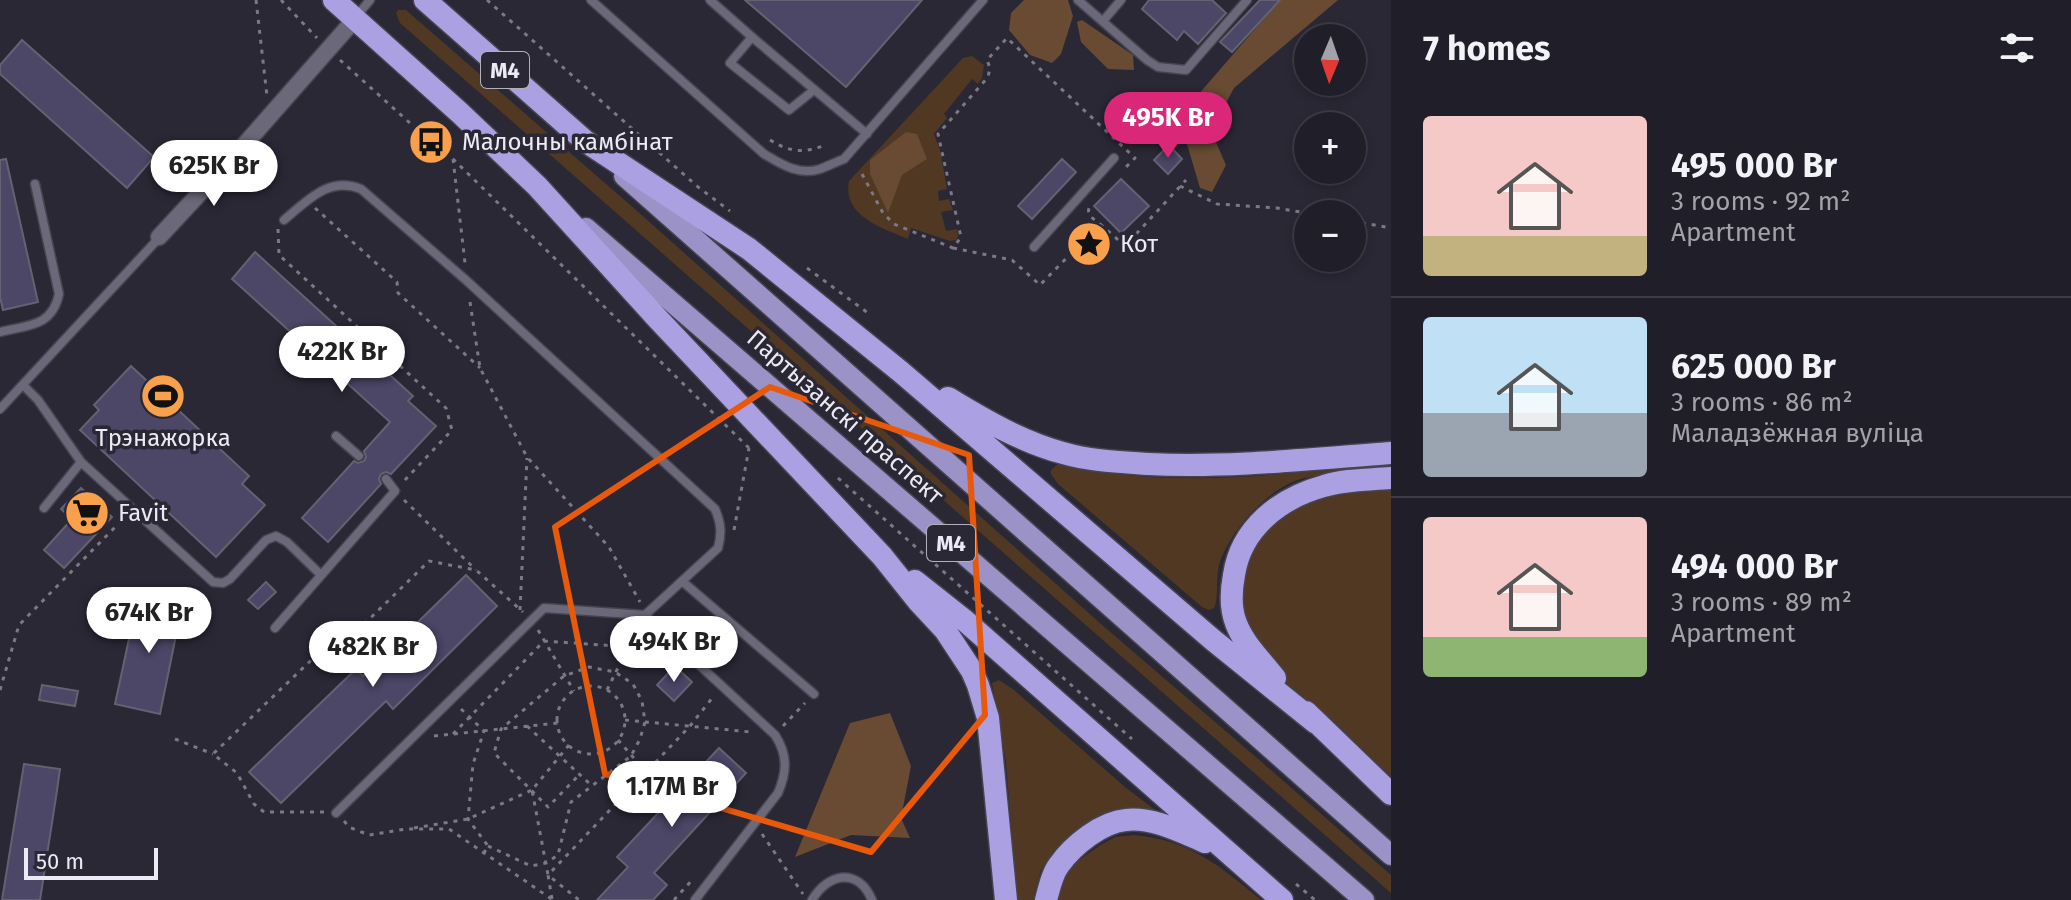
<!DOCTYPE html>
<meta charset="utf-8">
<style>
:root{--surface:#201e28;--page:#2d2b34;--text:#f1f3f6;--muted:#a2a2a8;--line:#3d3c45;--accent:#db2777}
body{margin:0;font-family:"Fira Sans",sans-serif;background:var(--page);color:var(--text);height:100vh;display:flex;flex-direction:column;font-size:30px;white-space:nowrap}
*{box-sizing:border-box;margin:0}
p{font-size:26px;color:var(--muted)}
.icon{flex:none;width:44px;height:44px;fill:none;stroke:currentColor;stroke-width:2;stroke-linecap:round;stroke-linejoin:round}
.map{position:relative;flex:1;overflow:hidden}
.details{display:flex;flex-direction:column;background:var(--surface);width:680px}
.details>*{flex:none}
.needle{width:52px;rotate:182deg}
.tools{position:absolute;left:1294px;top:24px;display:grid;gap:16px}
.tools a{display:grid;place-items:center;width:72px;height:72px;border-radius:50%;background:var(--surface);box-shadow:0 4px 12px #0003,0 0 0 2px var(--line);font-size:40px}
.scale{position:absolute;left:24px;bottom:20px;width:134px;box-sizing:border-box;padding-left:8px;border:4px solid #eceaf4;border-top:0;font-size:22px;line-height:28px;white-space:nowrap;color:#eceaf4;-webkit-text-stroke:6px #2a2835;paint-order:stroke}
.price{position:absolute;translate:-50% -68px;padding:0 18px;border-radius:28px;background:#fff;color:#222;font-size:26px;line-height:52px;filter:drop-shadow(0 2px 4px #0008)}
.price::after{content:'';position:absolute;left:50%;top:48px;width:24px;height:18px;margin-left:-12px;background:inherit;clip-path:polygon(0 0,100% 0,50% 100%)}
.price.current{background:var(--accent);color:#fff}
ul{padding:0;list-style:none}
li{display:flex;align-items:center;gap:24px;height:200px;padding:0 32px}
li+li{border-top:2px solid var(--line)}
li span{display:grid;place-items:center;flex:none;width:224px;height:160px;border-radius:8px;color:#555}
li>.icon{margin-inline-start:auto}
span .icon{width:96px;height:96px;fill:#fffc;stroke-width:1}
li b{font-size:34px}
h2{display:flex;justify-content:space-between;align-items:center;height:96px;padding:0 32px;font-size:34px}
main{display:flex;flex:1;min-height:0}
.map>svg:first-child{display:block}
</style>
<main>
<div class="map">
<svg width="1391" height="900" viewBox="0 0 1391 900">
<rect width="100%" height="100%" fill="#2a2835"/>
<path fill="#503823" d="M398 10H406L636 210 1101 624 1257 758 1391 875V893L400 23 396 13Z
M972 56 984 65 982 78 978 84 972 79 944 114 947 118 934 134 940 150 947 189 938 191 939 201 949 199 953 210 941 212 946 231 957 229 958 236 956 240 950 241 911 228 908 239C882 228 842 216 849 181L963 58Z
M1059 463C1169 491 1280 474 1391 463V468C1362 471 1332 472 1304 478 1270 486 1233 528 1221 559 1214 576 1220 597 1214 608L1209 610 1202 607 1058 484 1051 474V470Z
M1391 488V777L1280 678 1247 631 1239 589 1256 540 1277 519 1306 503 1339 493Z
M999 680 1014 690 1125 787 1175 825 1150 817 1066 841 1051 857 1041 870 1033 900H1017L1006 762 992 683Z
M1134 835C1189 840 1219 865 1261 900H1055L1062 877 1072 865 1099 846 1115 837Z"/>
<path fill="#684b32" d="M1024 0H1068L1073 16 1061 54 1052 63 1030 55 1009 30 1011 13Z
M1280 0H1338L1234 88 1211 131 1226 165 1212 192 1200 188 1179 117Z
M1082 20 1133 55 1134 70 1108 69 1081 42 1077 22Z
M906 132 917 134 927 159 902 175 888 213 870 174V160Z
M890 713 911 766 901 818 910 838 851 835 795 857 850 723Z"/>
<path fill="#4c4667" stroke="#646271" stroke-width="2" d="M745 0H922L846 87Z
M1149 0H1212L1226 13 1198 44 1184 31 1177 40 1142 9Z
M1260 0H1280L1232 52 1220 42Z
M22 40 154 157 127 188 0 74V65Z
M1169 145 1182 159 1168 174 1154 160Z
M6 159 38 302 3 310 0 297V160Z
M1062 159 1076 172 1032 219 1018 206Z
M1121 179 1149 206 1121 233 1094 206Z
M255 252 413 396 408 401 436 426 391 474 386 472 381 474 379 479 381 484 328 542 302 518 354 461 358 463 364 461 366 457 364 451 390 422 232 279Z
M131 366 249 476 242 484 265 505 216 557 80 430 99 410 94 405Z
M81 488 112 517 64 568 44 550 72 519 61 509Z
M466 575 497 606 393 709 386 701 281 803 249 772 356 669 363 676Z
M266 582 276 592 258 609 248 600Z
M138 597 182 606 160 714 115 704Z
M675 666 692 682 674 701 657 685Z
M42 685 78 691 75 706 39 700Z
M719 748 746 773 654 873 667 885 653 900H597L628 867 617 857Z
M24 764 60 769 56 797 40 900H2Z"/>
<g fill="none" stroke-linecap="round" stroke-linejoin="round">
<g stroke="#464450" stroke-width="11">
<path id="service" d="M591 0 764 154C781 164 799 176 820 169 828 166 836 162 844 159L983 0
M710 0 752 37
M1078 0 1147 60 1158 67 1186 70 1247 0
M355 18 370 0
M1103 21 1121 0
M814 90 789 110 730 63 752 37 867 134
M284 220C308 200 329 176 361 189L467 281 715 509C721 523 722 533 718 548L645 615
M1034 247 1114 158
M0 332C28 325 52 327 59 294L35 184
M23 385 38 400 81 462 44 508
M0 409 159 238
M336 436 359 456
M81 462 213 582 223 583 230 579 266 540 276 536 287 542 321 575
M683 582 814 694
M275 628 395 491 386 479
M336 813 544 608 645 615 775 735C788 755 787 772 778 793L695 900
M812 900C828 873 858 867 872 900"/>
</g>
<g stroke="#464450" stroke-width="19">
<path id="minor" d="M159 237 239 151 355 19"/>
</g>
<g stroke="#464450" stroke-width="23">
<path id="primary" d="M624 176 1391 855
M586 228 1364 900"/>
</g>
<g stroke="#464450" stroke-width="25">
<path id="trunk" d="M334 0 460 113 537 186 658 319 882 556 918 601 945 630 972 671 978 685 988 718 1006 900
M425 0 585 141 749 249 901 372 1213 640 1316 723
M948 398C984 420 1022 442 1063 453 1090 461 1119 462 1148 464 1229 468 1310 459 1391 453
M915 581 963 619 1282 900
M1275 678C1262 661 1243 643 1236 623 1230 608 1231 591 1234 575 1241 528 1280 498 1324 486 1346 479 1369 480 1391 478
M1306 712 1391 794
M1046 900C1049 889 1052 874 1059 865 1073 845 1102 822 1126 820 1153 817 1181 832 1205 842"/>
</g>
<path stroke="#7b7985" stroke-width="3" stroke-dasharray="4 6" stroke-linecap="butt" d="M256 0 267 96
M281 0 317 38
M487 0 698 187 730 211
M340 60 431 142 453 159 749 448 752 445
M770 140C791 153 804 153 826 145
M431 142 445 128
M453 159 465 263
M862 174 883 213 894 224 953 248 961 237 938 134 988 77 990 68 987 60 1007 38 1135 158 1122 171
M1180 186 1217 204 1277 208 1312 214
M315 208 397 282 398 293 480 368
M1352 221 1391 228
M1100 224 1125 246 1186 180
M278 229 279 255 446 408 452 430 404 481
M953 248 1012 260 1040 285 1100 224C1094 219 1085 215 1090 206
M807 268 868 313
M470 302 480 368 527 457 609 547 640 602
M838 478 1132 739
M404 500 476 570
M734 530 749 448
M520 610 527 458
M538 630 574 691
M557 720a34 34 0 1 1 68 0a34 34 0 1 1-68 0Z
M0 690 19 625 123 519
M607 690 638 627
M461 709 484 731 473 764 468 819 488 846 484 853
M625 720 751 732
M527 726 591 785
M783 726 805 703
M453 734 544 641 660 649
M434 736 558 723
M175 739 213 754
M618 740 647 773
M569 745 532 790 548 875 579 900
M324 812H264L254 804 237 773 213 754 327 645 352 636 429 561 476 570 523 612
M344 821 349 827 369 835 406 829H449L553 900
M414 828 468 819 532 790
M762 834 803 894
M488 846 531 866 546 863 558 855 571 802 631 756 640 739 645 722 642 701 633 684 615 672 589 667 564 676 501 729 494 753 548 807 580 774
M1296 884 1315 900
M552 899 548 875 690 726 713 697
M674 900 693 879"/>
<use href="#service" stroke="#6b6979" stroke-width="8"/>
<use href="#minor" stroke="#6b6979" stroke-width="16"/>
<use href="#primary" stroke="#9b92c8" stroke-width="20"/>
<use href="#trunk" stroke="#aba0e2" stroke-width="22"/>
</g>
<path fill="none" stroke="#e8590c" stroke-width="6" stroke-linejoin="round" d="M770 387 969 455 985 715 871 852 605 774 555 527Z"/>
<defs>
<g id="bus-disc" transform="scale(2.3)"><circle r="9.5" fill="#f8a04b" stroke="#2a2835"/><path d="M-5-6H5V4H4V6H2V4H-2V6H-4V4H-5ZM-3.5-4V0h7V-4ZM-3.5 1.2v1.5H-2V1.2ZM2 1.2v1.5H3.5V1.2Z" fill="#111"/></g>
<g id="sight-disc" transform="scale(2.3)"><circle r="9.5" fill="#f8a04b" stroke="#2a2835"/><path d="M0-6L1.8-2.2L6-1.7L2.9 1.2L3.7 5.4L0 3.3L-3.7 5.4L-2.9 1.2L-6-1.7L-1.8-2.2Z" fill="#111"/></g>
<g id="stadium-disc" transform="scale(2.3)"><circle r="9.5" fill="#f8a04b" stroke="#2a2835"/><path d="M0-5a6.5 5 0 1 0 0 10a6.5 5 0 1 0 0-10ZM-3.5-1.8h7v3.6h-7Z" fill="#111"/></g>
<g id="supermarket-disc" transform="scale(2.3)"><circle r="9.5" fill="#f8a04b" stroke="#2a2835"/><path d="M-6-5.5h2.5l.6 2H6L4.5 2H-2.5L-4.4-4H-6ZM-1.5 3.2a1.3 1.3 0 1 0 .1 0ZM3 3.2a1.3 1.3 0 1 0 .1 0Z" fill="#111"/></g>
</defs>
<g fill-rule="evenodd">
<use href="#bus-disc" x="431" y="142"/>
<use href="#sight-disc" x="1089" y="244"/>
<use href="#stadium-disc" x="163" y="396"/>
<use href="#supermarket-disc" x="87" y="513"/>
</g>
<g text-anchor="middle" stroke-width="7" stroke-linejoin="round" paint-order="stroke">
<g fill="#2a2835" stroke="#b2b0bb" stroke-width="2">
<rect x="481" y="52" width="48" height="36" rx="6"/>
<rect x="927" y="525" width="48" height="36" rx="6"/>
</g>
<g font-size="22" font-weight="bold" fill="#eceaf4">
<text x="505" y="78">М4</text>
<text x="951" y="551">М4</text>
</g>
<g font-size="24" fill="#eceaf4" stroke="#2a2835" text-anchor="start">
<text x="462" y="150">Малочны камбінат</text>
<text x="1120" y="252">Кот</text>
<text x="163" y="446" text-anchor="middle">Трэнажорка</text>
<text x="118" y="521">Favit</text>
</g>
<g font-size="24" fill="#eceaf4" stroke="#2a2835">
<text transform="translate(845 417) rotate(41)" y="8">Партызанскі праспект</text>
</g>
</g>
</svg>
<div class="tools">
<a><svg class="needle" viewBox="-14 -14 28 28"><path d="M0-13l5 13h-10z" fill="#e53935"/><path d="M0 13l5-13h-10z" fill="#a2a2a8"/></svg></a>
<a>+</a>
<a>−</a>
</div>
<div class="scale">50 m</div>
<b class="price current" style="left:1168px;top:160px">495K Br</b>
<b class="price" style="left:214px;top:208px">625K Br</b>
<b class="price" style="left:342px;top:394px">422K Br</b>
<b class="price" style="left:149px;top:655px">674K Br</b>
<b class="price" style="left:674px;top:684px">494K Br</b>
<b class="price" style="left:373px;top:689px">482K Br</b>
<b class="price" style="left:672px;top:829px">1.17M Br</b>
</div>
<section class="details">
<h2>7 homes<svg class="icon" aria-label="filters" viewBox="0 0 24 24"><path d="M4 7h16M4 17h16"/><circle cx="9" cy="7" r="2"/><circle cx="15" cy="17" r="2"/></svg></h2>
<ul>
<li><span style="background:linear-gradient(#f6c9c9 75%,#c2b280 0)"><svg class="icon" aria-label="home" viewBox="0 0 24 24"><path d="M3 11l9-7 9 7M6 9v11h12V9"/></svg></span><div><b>495 000 Br</b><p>3 rooms · 92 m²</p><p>Apartment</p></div></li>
<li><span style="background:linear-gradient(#bfe0f5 60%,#9aa5b1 0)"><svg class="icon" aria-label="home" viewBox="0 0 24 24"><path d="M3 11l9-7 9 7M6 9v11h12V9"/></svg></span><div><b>625 000 Br</b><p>3 rooms · 86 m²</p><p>Маладзёжная вуліца</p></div></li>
<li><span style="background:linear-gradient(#f6c9c9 75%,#8fb573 0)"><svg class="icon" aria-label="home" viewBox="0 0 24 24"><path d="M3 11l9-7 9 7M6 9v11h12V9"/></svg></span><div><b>494 000 Br</b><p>3 rooms · 89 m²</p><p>Apartment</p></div></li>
</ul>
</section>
</main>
